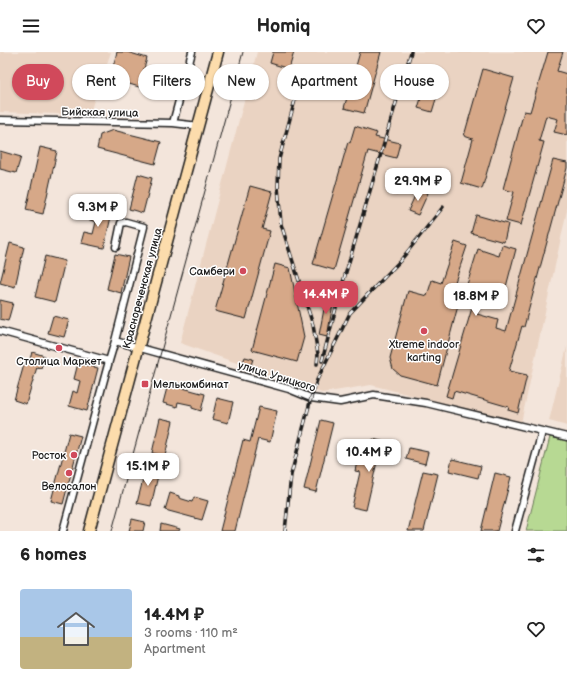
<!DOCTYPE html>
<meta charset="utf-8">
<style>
:root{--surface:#fff;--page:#f2f2f2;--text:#222;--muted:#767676;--line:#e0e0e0;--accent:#d1495b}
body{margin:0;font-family:"Balsamiq Sans",sans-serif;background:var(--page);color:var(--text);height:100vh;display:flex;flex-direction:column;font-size:15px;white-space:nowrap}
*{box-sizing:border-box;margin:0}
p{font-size:13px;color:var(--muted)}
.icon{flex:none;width:22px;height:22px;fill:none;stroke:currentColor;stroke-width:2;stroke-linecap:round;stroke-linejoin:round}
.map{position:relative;height:479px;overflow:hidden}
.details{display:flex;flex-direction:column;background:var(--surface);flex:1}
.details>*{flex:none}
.guide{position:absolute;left:12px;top:12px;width:543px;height:36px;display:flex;gap:8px}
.price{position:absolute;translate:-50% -34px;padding:0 9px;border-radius:8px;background:#fff;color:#222;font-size:13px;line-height:26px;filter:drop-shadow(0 1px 2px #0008)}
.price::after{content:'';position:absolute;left:50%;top:24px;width:12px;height:9px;margin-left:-6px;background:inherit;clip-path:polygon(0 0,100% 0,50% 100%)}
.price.selected{background:var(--accent);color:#fff}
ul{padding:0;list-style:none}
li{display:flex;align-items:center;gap:12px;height:100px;padding:0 20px}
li+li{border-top:1px solid var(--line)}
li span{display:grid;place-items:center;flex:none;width:112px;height:80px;border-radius:4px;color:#555}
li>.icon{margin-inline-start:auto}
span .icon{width:48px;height:48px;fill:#fffc;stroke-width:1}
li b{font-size:17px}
h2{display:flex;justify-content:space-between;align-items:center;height:48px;padding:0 20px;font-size:17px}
.pill{padding:0 14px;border-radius:18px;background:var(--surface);box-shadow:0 1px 3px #0004;font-size:14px;line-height:36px}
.pill.selected{background:var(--accent);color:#fff}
header{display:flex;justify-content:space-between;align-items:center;height:52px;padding:0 20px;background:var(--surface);font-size:18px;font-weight:800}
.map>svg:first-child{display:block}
</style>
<header><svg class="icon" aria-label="menu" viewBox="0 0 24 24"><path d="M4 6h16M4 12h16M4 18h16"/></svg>Homiq<svg class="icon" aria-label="heart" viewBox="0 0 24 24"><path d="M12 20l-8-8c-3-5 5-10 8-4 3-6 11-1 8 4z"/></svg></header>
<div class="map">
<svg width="567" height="479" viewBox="0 0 567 479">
<rect width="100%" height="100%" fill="#f3e5db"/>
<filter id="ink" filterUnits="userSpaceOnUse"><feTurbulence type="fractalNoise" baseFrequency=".025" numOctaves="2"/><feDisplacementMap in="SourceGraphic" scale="8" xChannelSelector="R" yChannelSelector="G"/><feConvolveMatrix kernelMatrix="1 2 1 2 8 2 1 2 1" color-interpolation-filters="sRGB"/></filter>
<g filter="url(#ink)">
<path fill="#ead3c2" d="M0 0H111L89 63 0 60Z
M257 0H567V158L521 371 371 333 322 341 180 291Z
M567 295V374L549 369Z"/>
<path fill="#b7d993" stroke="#6a7a58" d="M550 385 567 389V479H526Z"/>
<path fill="#d6a888" stroke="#1c1c1c" d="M117 0H127L147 6 139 35 110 26Z
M273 0H294L289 17 270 11Z
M360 0H381L364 61 344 56Z
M548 0H563L557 19 567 22V83L554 80 558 67 546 64 539 89 544 90 521 173 506 169 514 140 503 137 524 59 530 60Z
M430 17 444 21 432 60 418 56Z
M483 17 514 26 482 137 461 131 473 87 464 84Z
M355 74 377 81 375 85 400 91 396 106 368 99 334 218 313 212 348 90 350 91Z
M113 78 161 90 155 112 97 97 100 83Z
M40 95 57 99 43 162 26 158Z
M0 99 21 105 16 121 0 117Z
M553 108 567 111V116L524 275 522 274 509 319 527 323 518 361 508 358 509 355 454 339 452 346 446 344 474 249 460 246 437 333 400 323 393 317 390 306 408 239 427 244 432 228 441 231 455 190 467 194 453 236 465 239 478 197 499 204 502 193 516 197 502 250 482 245 477 262 498 268 496 276 506 279Z
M138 122 152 126 143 161 129 157Z
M394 122 402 125 397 143 388 140Z
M250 134 272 140 262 177 270 179 246 267 215 259Z
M418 137 428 141 418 163 408 159Z
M89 155 112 160 104 196 81 191 84 180 93 182 96 170 87 167Z
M476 163 508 172 504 190 471 181Z
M10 191 24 195 15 235 0 231Z
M115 202 129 205 121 241 107 237Z
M45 204 65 209 55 250 35 245Z
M275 212 290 216 304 285 297 310 252 298Z
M320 244 334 246 327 285 319 283 325 252 319 251Z
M0 248 13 251 8 269 0 267Z
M53 264 69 268 64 285 48 281Z
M32 300 45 304 41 316 37 315 26 352 14 348 25 309 29 311Z
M245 305 253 307 251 313 243 310Z
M78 311 98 316 87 359 69 354 73 339 77 341 80 329 74 327Z
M168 332 205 342 201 359 192 356V353L178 350 177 355 163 351Z
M217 346 233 350 228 371 212 367Z
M259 355 277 359 270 390 258 387 235 479H220L243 388 250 390Z
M160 366 173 369 165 404 152 401Z
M321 368 333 371 316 440 304 437Z
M69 381 81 384 63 452 51 449Z
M373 387 393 392 390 403 379 401 366 458 352 455 360 420 355 419 358 405 369 407Z
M409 396 428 400 425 412 406 407Z
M452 407 481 414 478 426 449 419Z
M146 416 159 419 151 454 137 451Z
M423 419 438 422 424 479H408Z
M495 421 511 425 497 479H481Z
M170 441 179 444V446L192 450 194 445 208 449 202 468 165 458Z
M132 467 145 470 143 479H129Z
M161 472 180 477 179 479H160Z"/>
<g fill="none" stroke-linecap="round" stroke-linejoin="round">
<g stroke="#1c1c1c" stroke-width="9">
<path id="minor" d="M0 68 173 71 199 74
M173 71 192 0
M0 279 109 309 115 289 289 337 311 346 340 350 374 343 426 351 567 385
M115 289 144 175 126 170 121 171 116 195
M63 479 109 309
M515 479 542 380"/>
</g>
<g stroke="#1c1c1c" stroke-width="13">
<path id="primary" d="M89 479 218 0"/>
</g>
<use href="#minor" stroke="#fff" stroke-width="6"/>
<use href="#primary" stroke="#fcdcac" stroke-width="10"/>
<path stroke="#1c1c1c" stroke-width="1" d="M112 479 243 0"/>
<g stroke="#1c1c1c" stroke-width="3.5">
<path id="rail" d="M295 48 279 107 278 134 281 172 313 273 318 302 317 312
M322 309 341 237 411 0
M285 479 291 423 311 346 317 328 350 261 400 209 443 155"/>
</g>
<use href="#rail" stroke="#fff" stroke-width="2" stroke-dasharray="6" stroke-linecap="butt"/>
</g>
</g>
<g fill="#d1495b" stroke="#fff" stroke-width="1.5">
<circle cx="243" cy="219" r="4"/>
<circle cx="424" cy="279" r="4"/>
<circle cx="59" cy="296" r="4"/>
<rect x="141" y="328" width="8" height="8" rx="2"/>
<circle cx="74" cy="403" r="4"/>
<circle cx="69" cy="421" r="4"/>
</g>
<g text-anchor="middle" stroke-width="3" stroke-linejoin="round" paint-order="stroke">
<g font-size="11" fill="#1c1c1c" stroke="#fff">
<text transform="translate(100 60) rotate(1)" y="4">Бийская улица</text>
<text transform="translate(142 236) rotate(-75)" y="4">Краснореченская улица</text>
<text transform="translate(277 324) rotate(17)" y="4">улица Урицкого</text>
</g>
<g font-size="11" fill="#1c1c1c" stroke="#fff">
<text x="235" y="223" text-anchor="end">Самбери</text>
<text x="424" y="296">Xtreme indoor<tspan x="424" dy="13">karting</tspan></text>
<text x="59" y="313">Столица Маркет</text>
<text x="153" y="336" text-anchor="start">Мелькомбинат</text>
<text x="66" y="407" text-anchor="end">Росток</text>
<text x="69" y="438">Велосалон</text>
</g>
</g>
</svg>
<b class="price" style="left:418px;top:150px">29.9M ₽</b>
<b class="price" style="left:98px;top:176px">9.3M ₽</b>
<b class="price selected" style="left:326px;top:263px">14.4M ₽</b>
<b class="price" style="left:476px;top:265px">18.8M ₽</b>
<b class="price" style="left:369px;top:421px">10.4M ₽</b>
<b class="price" style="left:148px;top:435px">15.1M ₽</b>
<div class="guide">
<a class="pill selected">Buy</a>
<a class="pill">Rent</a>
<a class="pill">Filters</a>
<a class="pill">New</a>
<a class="pill">Apartment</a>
<a class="pill">House</a>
</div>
</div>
<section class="details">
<h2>6 homes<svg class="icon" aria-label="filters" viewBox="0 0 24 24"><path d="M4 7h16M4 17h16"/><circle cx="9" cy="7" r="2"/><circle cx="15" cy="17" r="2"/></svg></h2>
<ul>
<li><span style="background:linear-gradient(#a9c7e8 60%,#c2b280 0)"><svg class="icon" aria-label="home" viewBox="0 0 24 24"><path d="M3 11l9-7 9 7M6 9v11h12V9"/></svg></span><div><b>14.4M ₽</b><p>3 rooms · 110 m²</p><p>Apartment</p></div><svg class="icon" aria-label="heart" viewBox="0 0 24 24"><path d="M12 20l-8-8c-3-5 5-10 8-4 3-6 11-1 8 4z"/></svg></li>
</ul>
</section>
